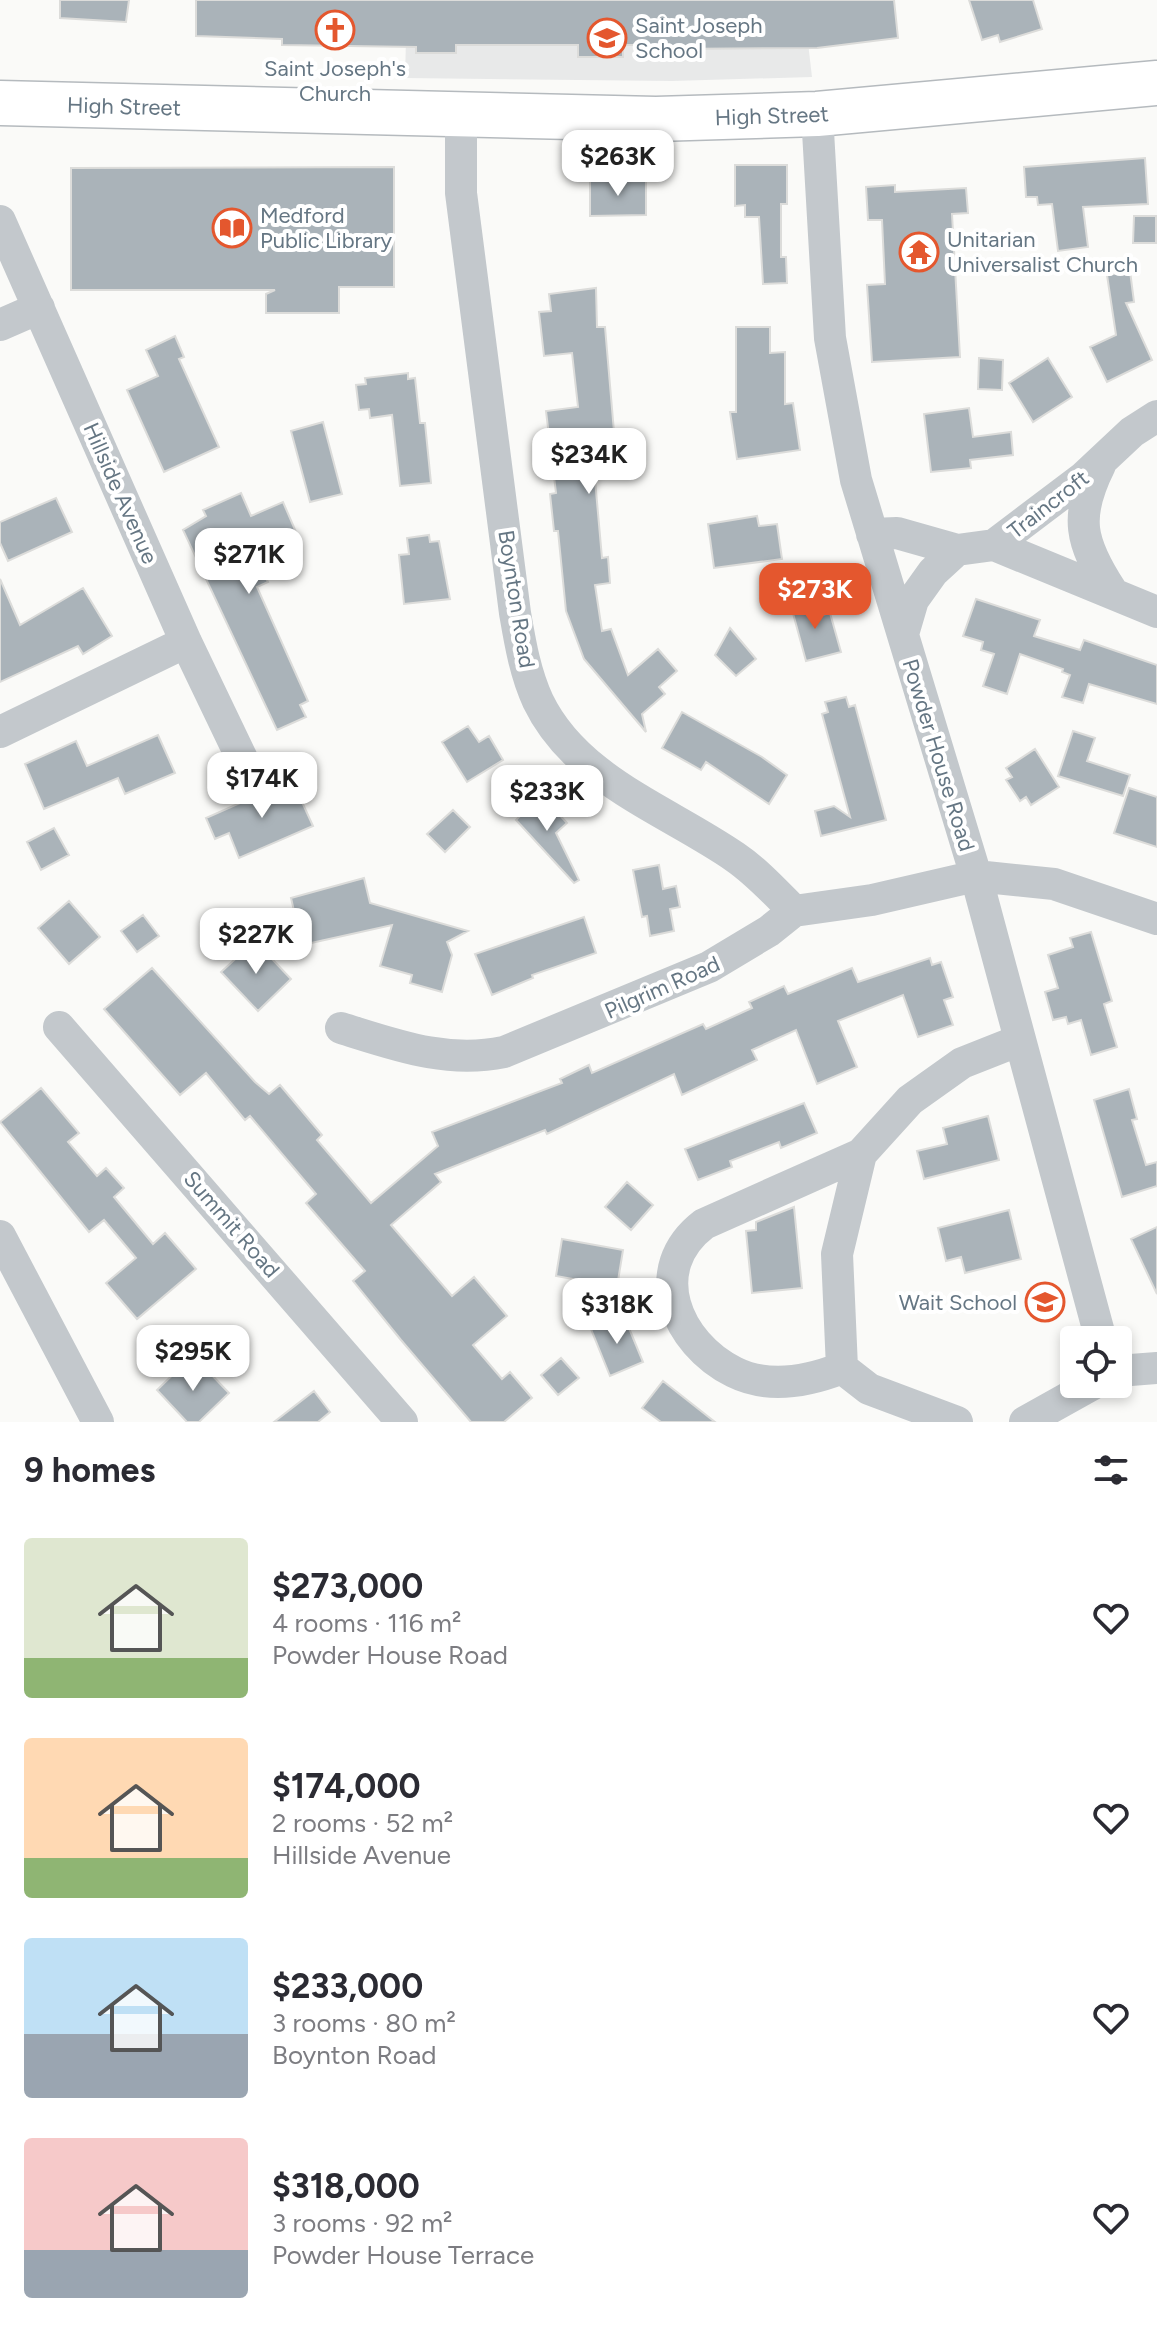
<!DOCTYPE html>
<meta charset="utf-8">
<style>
:root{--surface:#fff;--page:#f7f7f7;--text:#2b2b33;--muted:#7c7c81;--accent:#e4572e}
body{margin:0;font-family:Figtree,sans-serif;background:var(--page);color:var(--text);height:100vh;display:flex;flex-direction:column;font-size:30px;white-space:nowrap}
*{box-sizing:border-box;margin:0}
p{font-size:26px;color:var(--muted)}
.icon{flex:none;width:44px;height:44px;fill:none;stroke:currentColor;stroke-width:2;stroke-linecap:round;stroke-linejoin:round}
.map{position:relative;height:1422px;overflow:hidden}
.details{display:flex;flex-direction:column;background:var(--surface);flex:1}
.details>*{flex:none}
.fabs{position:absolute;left:1060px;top:1326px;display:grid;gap:16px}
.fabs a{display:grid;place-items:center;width:72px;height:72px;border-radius:8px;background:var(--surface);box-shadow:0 4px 12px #0003;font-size:40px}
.price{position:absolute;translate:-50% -68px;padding:0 18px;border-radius:16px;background:#fff;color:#222;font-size:26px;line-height:52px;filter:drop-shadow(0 2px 4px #0008)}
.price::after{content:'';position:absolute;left:50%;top:48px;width:24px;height:18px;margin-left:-12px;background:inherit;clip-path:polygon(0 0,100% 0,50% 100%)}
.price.on{background:var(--accent);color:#fff}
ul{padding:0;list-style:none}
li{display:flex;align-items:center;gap:24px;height:200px;padding:0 24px}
li span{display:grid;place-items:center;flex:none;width:224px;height:160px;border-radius:8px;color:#555}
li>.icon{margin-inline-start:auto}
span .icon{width:96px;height:96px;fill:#fffc;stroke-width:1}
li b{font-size:34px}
h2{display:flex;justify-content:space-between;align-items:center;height:96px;padding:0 24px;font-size:34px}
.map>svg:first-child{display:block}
</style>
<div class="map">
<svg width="1157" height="1422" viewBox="0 0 1157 1422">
<rect width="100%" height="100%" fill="#fafaf8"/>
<path fill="#e8e9e9" d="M407 0H803L812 77 672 81 405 78Z"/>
<path fill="#aab3b9" stroke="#dcdcda" stroke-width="2" d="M60 0H129L126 22 60 18Z
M196 0H894L898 38 817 48 666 49V45H623V57H578V45H456V53H416V47L282 45V39L196 36Z
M969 0H1033L1042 29 1000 42 998 35 982 40Z
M1145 158 1148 204 1083 207 1088 247 1058 251 1052 204 1038 205 1037 197H1026L1024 167Z
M735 165H787V204H781V257H786L787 283 763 284 759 217H745V205L735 206Z
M394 167V287H339V313H266V294L275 290H71V168Z
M590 180H646V215L590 216Z
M895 185V192L966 188 968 213 952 214 960 357 872 362 867 285 885 284 882 220H868L866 187Z
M1134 216H1156V243H1133Z
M1130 271 1134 302 1126 303 1152 360 1107 382 1090 347 1116 335 1107 275Z
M596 288 597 327H605L616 455 593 457 602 558 608 557 610 583 595 585 602 631 611 629 628 675 658 649 677 671 659 687 665 694 642 714 646 732 584 659 566 611 558 531H554L550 494 556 493 546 411 578 407 572 353 544 356 539 312 551 311 549 294Z
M736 327H770V353L785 352V404L793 403 800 450 737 459 730 412H736Z
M175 336 184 357 179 359 219 447 164 472 127 390 158 376 146 350Z
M979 358 1003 360 1002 390 978 389Z
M1048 358 1072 397 1033 422 1009 383Z
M408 373V379L415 378 420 423H425L431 483 400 486 392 415 370 418 369 409 359 410 356 385 366 384 365 378Z
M969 408 973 437 1011 432 1013 455 970 460 971 468 931 472 924 414Z
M323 422 342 494 310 502 291 431Z
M241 493 251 516 283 502 296 532 254 551 268 582 257 587 308 701 300 705 306 717 277 730 183 530 206 516 203 510Z
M56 498 72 532 8 561 0 543V522Z
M757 516 759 526 777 524 782 559 714 568 708 524Z
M429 535 430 542 439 541 450 599 404 604 399 555 409 554 407 538Z
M0 579 20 625 83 588 112 636 83 654 78 646 0 682Z
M976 599 1040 620 1034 636 1080 650 1084 640 1157 665V704L1089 684 1083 703 1062 697 1070 675 1062 672 1063 669 1020 654 1007 694 983 686 994 654 981 650 983 642 963 636Z
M815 600 819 616 830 613 841 652 806 661 791 606Z
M730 628 756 659 736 676 715 655Z
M846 697 849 707 855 705 886 820 821 836 815 811 834 806 850 817 822 714 828 712 825 702Z
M682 712 762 757 787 775 769 804 706 762 701 770 662 748Z
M468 726 479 742 489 736 503 760 467 782 442 742Z
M1073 731 1095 738 1087 761 1130 775 1123 796 1058 776Z
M158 735 175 773 125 794 118 778 44 809 25 764 76 741 87 766Z
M1035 749 1059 787 1031 805 1026 797 1020 801 1006 780 1012 777 1006 768Z
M292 780 313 826 239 858 229 833 215 839 206 818Z
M1129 788 1157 797V847L1114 833Z
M541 795 567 823 556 833 579 880 574 883 516 820Z
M453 810 470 827 445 852 427 834Z
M54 828 69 855 41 870 27 842Z
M659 865 663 889 676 886 680 907 670 909 674 931 650 936 647 916 642 917 633 870Z
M364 878 370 903 468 931 447 942 452 955 442 992 410 983 412 975 380 966 392 925 302 945 291 898Z
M69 901 100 937 69 964 38 928Z
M143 915 159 936 137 952 121 931Z
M584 917 596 953 532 975 533 978 492 995 475 954Z
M1091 932 1112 1001 1104 1004 1117 1047 1091 1055 1081 1020 1068 1024 1066 1017 1053 1020 1045 992 1058 988 1048 955 1073 947 1070 938Z
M255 941 291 979 258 1011 221 972Z
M930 958 932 965 941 962 953 997 944 1000 953 1025 918 1037 903 995 838 1021 857 1067 817 1084 796 1030 752 1050 757 1060 682 1095 674 1074 547 1134 545 1130 435 1174 441 1182 391 1225 452 1296 474 1277 507 1316 473 1345 502 1379 510 1372 532 1398 504 1422H471L401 1340 353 1281 365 1271 306 1203 316 1194 250 1116 245 1120 206 1073 180 1095 104 1009 152 968 255 1082 269 1094 280 1085 322 1135 317 1140 371 1203 438 1146 432 1132 562 1083 560 1079 589 1065 592 1073 703 1024 706 1029 752 1008 749 1002 784 986 788 994 852 968 858 982Z
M41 1088 79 1133 68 1142 97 1176 106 1168 124 1188 114 1197 153 1244 165 1233 196 1269 137 1319 106 1283 136 1258 104 1220 89 1232 0 1122Z
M1129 1089 1137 1119 1132 1120 1146 1165 1157 1162V1186L1122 1197 1094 1100Z
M804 1103 817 1133 781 1148 779 1142 730 1161 732 1167 698 1180 685 1149Z
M988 1116 999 1160 924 1179 917 1151 947 1144 943 1128Z
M627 1182 653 1205 631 1230 605 1207Z
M794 1207 802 1288 752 1293 746 1231 756 1230V1222Z
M1009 1210 1021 1259 965 1273 961 1257 946 1261 938 1228Z
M1157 1227V1294L1131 1239Z
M562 1239 623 1250 617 1287 556 1276Z
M624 1316 643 1362 610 1376 591 1329Z
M561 1358 579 1378 558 1395 541 1375Z
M187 1361 200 1375 206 1369 229 1393 199 1422H187L157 1390Z
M663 1381 715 1422H661L642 1408Z
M314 1391 330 1412 318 1422H274Z"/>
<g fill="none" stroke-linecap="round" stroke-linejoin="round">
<g stroke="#b5babe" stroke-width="47">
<g id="primary">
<path id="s1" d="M0 103 656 119 817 114 1157 83"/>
</g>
</g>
<path stroke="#c3c8cc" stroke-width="32" d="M817 114 830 338 856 480 976 876 1101 1340
M461 116V193L515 613C520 642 525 673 538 701 576 780 667 810 735 857 757 872 775 892 794 911
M0 221 186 642 244 763
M0 325 39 308
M1100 465C1074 517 1080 542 1111 590
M872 534 897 533 957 550
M994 545 1084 477 1132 432 1157 416
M903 634 913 600 933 572 957 550 994 545 1157 612
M0 732 186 642
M59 1027 402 1422
M341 1028C396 1045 446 1064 504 1052L709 967 769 931 794 911 872 900 976 876 1054 884 1157 919
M861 1154 704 1224C645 1269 676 1343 734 1372 768 1389 809 1381 842 1368L869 1389 957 1422
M0 1236 98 1422
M842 1368 837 1254 861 1154 910 1100 962 1063 1020 1040
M1118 1371 1157 1368
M1025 1422 1093 1384"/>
<use href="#primary" stroke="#fff" stroke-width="44"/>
</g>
<defs>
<g id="church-ring" transform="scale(2)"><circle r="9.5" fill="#fff" stroke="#e4572e" stroke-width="1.5"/><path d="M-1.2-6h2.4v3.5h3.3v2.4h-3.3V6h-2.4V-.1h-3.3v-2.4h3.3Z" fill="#e4572e"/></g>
<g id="school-ring" transform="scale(2)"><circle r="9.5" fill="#fff" stroke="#e4572e" stroke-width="1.5"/><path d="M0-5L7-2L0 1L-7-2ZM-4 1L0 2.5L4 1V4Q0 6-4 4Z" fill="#e4572e"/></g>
<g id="library-ring" transform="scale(2)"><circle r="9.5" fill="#fff" stroke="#e4572e" stroke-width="1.5"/><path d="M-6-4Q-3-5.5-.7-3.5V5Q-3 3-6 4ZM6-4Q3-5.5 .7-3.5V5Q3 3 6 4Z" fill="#e4572e"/></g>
<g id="temple-ring" transform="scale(2)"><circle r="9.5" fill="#fff" stroke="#e4572e" stroke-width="1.5"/><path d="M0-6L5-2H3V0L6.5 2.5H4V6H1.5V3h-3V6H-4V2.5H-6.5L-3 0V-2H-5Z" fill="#e4572e"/></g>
</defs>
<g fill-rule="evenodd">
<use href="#church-ring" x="335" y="30"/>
<use href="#school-ring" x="607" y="38"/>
<use href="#library-ring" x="232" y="228"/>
<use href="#temple-ring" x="919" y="252"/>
<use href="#school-ring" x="1045" y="1302"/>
</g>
<g text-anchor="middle" stroke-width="8" stroke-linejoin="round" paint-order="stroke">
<g font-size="22" fill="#657683" stroke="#fff" text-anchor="start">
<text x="635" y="33">Saint Joseph<tspan x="635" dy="25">School</tspan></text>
<text x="335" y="76" text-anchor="middle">Saint Joseph's<tspan x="335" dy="25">Church</tspan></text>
<text x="260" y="223">Medford<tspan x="260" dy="25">Public Library</tspan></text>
<text x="947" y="247">Unitarian<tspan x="947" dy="25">Universalist Church</tspan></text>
<text x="1017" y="1310" text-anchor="end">Wait School</text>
</g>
<g font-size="22" fill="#657683" stroke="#fff">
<text dy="8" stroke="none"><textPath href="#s1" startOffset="124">High Street</textPath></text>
<text dy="8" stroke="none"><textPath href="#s1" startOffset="772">High Street</textPath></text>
<text transform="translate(121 493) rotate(66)" y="8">Hillside Avenue</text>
<text transform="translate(1048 504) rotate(-38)" y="8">Traincroft</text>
<text transform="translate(517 599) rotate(81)" y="8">Boynton Road</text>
<text transform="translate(939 755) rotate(73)" y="8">Powder House Road</text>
<text transform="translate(662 987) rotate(-24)" y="8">Pilgrim Road</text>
<text transform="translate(232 1224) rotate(49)" y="8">Summit Road</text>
</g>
</g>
</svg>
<div class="fabs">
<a><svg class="icon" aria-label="locate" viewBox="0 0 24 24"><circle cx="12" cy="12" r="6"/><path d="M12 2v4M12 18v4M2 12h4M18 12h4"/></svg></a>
</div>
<b class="price" style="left:618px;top:198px">$263K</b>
<b class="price" style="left:589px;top:496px">$234K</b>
<b class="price" style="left:249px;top:596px">$271K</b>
<b class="price on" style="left:815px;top:631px">$273K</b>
<b class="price" style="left:262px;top:820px">$174K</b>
<b class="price" style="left:547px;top:833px">$233K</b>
<b class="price" style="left:256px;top:976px">$227K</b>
<b class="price" style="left:617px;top:1346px">$318K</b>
<b class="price" style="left:193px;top:1393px">$295K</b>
</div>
<section class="details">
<h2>9 homes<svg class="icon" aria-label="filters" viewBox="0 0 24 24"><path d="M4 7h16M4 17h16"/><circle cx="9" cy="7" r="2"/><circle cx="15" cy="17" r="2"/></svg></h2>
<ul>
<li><span style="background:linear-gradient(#dfe7d0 75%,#8fb573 0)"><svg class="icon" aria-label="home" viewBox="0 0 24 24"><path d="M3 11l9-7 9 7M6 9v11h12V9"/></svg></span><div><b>$273,000</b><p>4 rooms · 116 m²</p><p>Powder House Road</p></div><svg class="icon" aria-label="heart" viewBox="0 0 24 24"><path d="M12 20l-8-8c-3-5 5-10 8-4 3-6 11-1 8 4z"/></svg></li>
<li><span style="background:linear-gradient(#ffd9b3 75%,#8fb573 0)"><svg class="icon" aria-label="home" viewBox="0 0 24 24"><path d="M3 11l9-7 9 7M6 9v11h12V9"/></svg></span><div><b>$174,000</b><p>2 rooms · 52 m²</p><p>Hillside Avenue</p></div><svg class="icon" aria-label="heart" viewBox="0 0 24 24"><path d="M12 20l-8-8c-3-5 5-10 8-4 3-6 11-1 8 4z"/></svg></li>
<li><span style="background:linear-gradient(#bfe0f5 60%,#9aa5b1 0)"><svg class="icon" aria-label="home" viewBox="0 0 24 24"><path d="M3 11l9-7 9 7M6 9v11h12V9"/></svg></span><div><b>$233,000</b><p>3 rooms · 80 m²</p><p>Boynton Road</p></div><svg class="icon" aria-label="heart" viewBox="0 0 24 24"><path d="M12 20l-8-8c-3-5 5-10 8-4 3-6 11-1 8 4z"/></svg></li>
<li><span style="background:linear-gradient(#f6c9c9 70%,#9aa5b1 0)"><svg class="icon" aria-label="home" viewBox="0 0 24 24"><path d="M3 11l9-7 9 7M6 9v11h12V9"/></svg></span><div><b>$318,000</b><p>3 rooms · 92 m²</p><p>Powder House Terrace</p></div><svg class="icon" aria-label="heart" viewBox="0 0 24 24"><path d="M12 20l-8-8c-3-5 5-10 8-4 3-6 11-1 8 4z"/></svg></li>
</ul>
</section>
